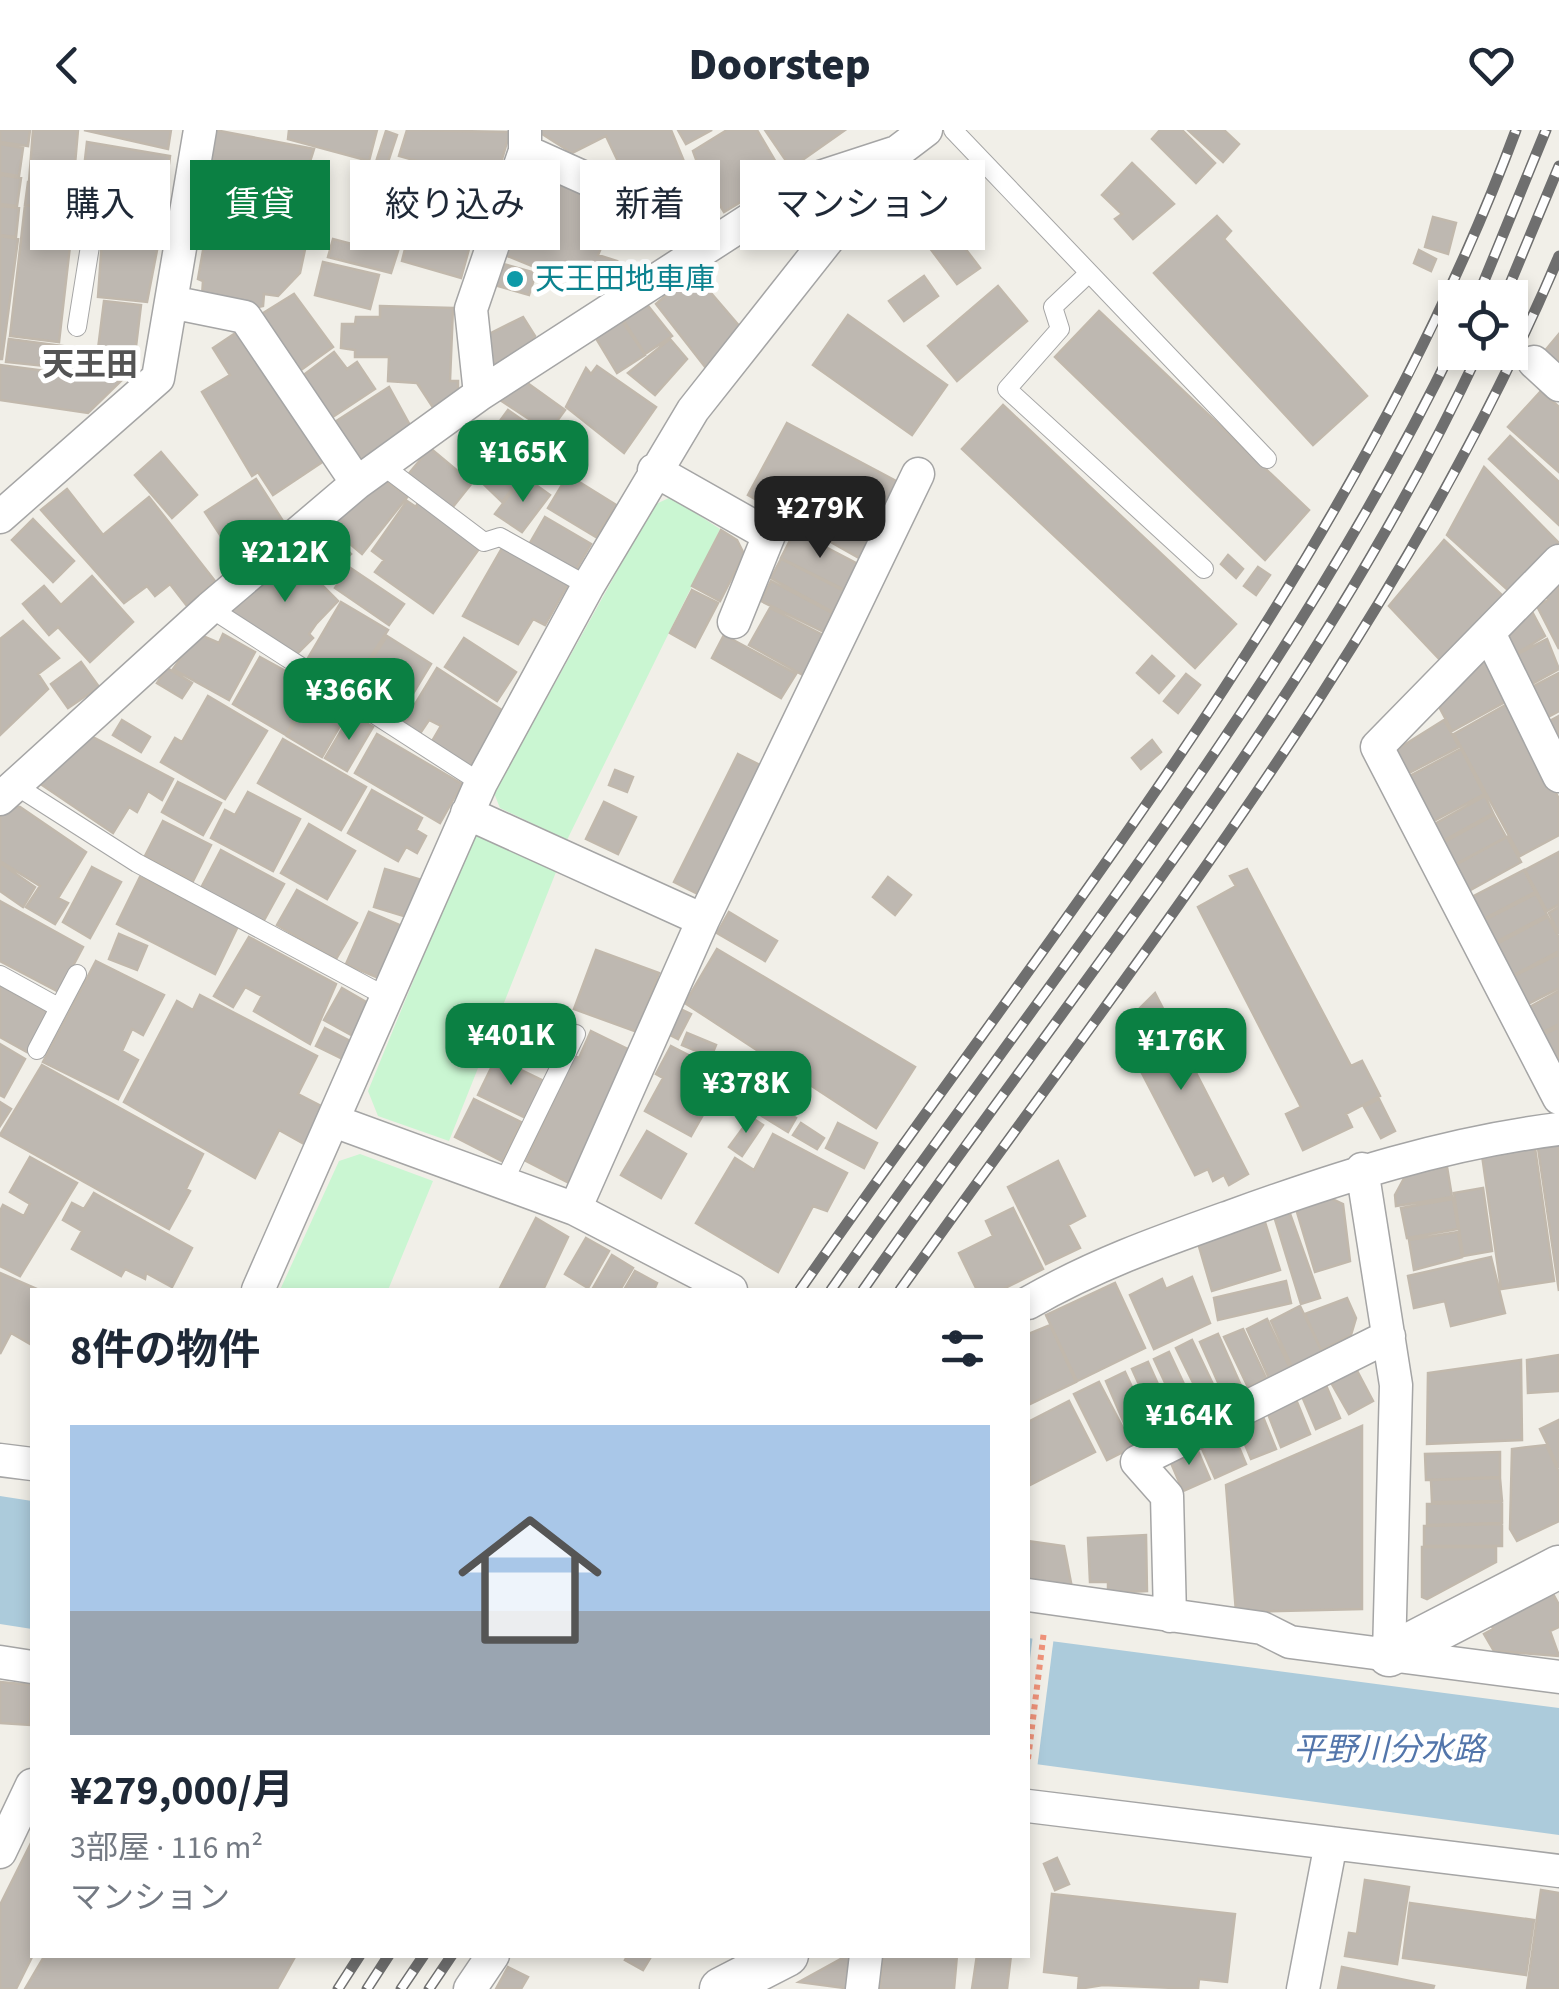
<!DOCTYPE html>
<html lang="ja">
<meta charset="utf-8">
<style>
:root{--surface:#fff;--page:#f6f6f7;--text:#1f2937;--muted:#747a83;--accent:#0b8043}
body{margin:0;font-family:"Source Sans 3","Noto Sans JP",sans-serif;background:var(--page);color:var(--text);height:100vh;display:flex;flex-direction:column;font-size:38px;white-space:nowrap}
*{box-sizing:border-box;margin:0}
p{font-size:32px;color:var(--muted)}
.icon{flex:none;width:55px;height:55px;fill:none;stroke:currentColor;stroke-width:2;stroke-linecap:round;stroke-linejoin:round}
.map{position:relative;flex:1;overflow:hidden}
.drawer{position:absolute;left:30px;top:1158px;width:1000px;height:670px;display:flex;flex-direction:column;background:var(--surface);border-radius:0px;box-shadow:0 5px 15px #0003}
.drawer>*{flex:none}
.banner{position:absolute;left:30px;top:30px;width:1000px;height:90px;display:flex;gap:20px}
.tools{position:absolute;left:1438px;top:150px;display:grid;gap:20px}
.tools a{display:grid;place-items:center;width:90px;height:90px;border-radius:0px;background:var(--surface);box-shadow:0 5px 15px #0003;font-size:50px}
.price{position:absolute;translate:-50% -85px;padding:0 22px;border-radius:20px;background:var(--accent);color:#fff;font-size:32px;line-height:65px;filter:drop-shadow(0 2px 5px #0008)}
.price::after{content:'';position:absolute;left:50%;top:60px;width:30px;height:22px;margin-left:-15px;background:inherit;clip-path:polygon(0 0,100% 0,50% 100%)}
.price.on{background:#222;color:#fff}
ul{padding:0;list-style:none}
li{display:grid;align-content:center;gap:20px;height:530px;padding:0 40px}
li span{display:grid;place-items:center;height:310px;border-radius:0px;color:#555}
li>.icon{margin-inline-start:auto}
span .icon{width:180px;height:180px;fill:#fffc;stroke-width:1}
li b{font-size:42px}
h2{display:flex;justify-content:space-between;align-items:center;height:120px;padding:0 40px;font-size:42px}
.chip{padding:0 35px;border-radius:0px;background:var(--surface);box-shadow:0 5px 15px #0003;font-size:35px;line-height:90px}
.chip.on{background:var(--accent);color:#fff}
header{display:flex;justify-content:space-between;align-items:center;height:130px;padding:0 40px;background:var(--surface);font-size:45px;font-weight:800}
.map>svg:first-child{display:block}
</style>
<header><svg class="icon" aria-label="back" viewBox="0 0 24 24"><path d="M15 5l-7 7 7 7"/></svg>Doorstep<svg class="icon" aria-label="heart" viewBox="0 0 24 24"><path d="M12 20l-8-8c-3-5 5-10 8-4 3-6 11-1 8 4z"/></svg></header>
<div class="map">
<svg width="1559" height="1859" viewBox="0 0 1559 1859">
<rect width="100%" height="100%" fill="#f1efe8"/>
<path fill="#caf6d2" d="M671 367 720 399 567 710 500 678 494 663 654 375Z
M487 702 558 737 449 1011 378 986 368 961 472 708Z
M360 1024 433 1051 388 1160H280L339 1031Z"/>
<path fill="#accbdb" d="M0 1366 32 1371V1499L0 1494Z
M1028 1508 1559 1578V1705L1028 1633Z"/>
<path fill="#f1efe8" d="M1033 1504 1054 1506 1037 1639 1028 1638V1546Z"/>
<path fill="#beb8b1" stroke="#c1b8ac" stroke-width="2.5" d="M0 0H30L28 16 0 12Z
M33 0H78L73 57 29 52Z
M84 0H171L168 19Z
M215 0 314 19 296 76 224 60 208 49Z
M289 0H377L369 31 288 9Z
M407 0 510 2 495 53 399 26Z
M536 0H671L688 41 677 57 662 31 640 45 636 37 624 44 606 6 572 23Z
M678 0H712L686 14Z
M727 0H757L784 46 724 82 702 46 693 21Z
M765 0H845L791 38Z
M1160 0H1182L1215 33 1196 53 1152 9Z
M1188 0H1224L1239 14 1223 32Z
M386 1 397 5 387 35 376 32Z
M87 12 170 26 164 72 154 77 81 65Z
M0 14 23 18 19 46 0 43Z
M1132 33 1174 74 1133 109 1115 89 1122 84 1102 65Z
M535 39 619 76 598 125 617 131 603 165 500 123Z
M434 43 491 60 476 113 404 92 414 59 427 63Z
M0 45 21 48 17 76 0 74Z
M28 52 77 57 75 81 25 75Z
M25 75 74 81 59 212 10 206Z
M0 76 19 78 16 107 0 105Z
M1217 86 1231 101 1224 109 1367 266 1313 315 1154 143Z
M1433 87 1456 93 1448 124 1425 117Z
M942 88 980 138 957 154 920 105Z
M376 90 405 99 391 143 328 127 333 109 367 118Z
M208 92 307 110 300 143 278 166 264 164 263 176 249 179 202 166 203 151 198 149Z
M113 102 130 105V111L158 115 147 172 98 167 102 110Z
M409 103 469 119 461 148 402 131Z
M0 106 18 109 2 229H0Z
M1419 120 1436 129 1431 141 1414 133Z
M323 132 379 145 370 179 315 165Z
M500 133 536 143 529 165 494 155Z
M693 142 741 198 706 238 656 174Z
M924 146 938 166 904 191 889 171Z
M998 156 1027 191 957 251 928 216Z
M294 164 333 217 294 245 257 187Z
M104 171 141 175 134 233 123 232 122 245 88 240 91 219H98Z
M645 172 672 206 645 224 622 188Z
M380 176 453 178 450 251H458V267L436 282 417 253 388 251 389 227H355V220L341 218 342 194H355L356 187H380Z
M1099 181 1309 380 1265 430 1055 227Z
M848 185 947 255 912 305 813 235Z
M523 187 535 206 525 220 496 240 484 221 485 206Z
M620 188 645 225 617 243 594 205Z
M240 200 324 331 273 365 258 342 252 346 202 262 230 245 213 218Z
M1559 204V237L1543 223Z
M9 209 86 219 83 240 6 232Z
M670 209 687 229 655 265 628 243Z
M334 222 347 239 357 232 375 259 325 292 297 250Z
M0 235 121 251 88 283 0 270Z
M597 236 656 277 624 323 566 277 586 238 591 244Z
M526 252 565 280 549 302 500 270Z
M389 257 411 297 353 335 327 297Z
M1541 261 1559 277V342L1508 297Z
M1003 275 1236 494 1195 538 962 319Z
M508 280 562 318 554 329 546 322 525 353 519 350 502 372 466 337Z
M787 293 898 352 859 428 748 365Z
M1510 306 1559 352V395L1489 329Z
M430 318 472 353 448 383 406 347Z
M161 322 197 365 172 388 135 345Z
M1484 337 1559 413 1509 461 1447 405Z
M376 345 408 366 362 424 331 398Z
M568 345 616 375 596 407 548 378Z
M256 349 283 391 232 423 205 382Z
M529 350 550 365 522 402 495 384 520 351 526 354Z
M67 359 103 405 149 367 215 451 187 476 170 454 155 466 147 456 124 473 41 380Z
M407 371 416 377 418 372 481 416 433 483 375 442 384 430 372 421Z
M545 387 591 414 573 445 527 418Z
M33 389 74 431 53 452 12 410Z
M323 396 351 424 324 449 297 420Z
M721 400 737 410 744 424 720 471 692 456Z
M795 401 858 434 845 460 781 428Z
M1444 410 1504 467 1442 532 1389 476Z
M505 413 571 449 545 495 533 489 518 514 463 486Z
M1228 425 1243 439 1236 448 1221 434Z
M781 429 844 461 833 482 771 448Z
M297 430 338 471 316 494 309 504 313 508 297 524 224 480 281 431 288 439Z
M349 437 404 474 389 495 335 458Z
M1258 437 1270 445 1256 465 1244 456Z
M92 446 133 492 90 532 58 497 49 505 23 474 44 456 61 475Z
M1559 449V519L1537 476 1548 470 1542 458Z
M771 451 832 483 824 502 761 471Z
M692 460 718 473 695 517 670 503Z
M341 472 388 500 352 556 308 528Z
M1528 474 1545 506 1514 525 1500 502Z
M770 478 823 505 803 545 749 515Z
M23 491 59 528 38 544 48 559 0 605V509Z
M198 504 219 513 223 504 255 522 229 570 173 539Z
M724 505 796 544 781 568 712 528Z
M387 506 431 534 400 585 354 557Z
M464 508 516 542 497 571 445 537Z
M1547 509 1559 539 1530 555 1514 526Z
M1481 523 1505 572 1452 601 1435 569Z
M1152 526 1174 546 1159 563 1137 543Z
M260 527 313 556 286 605 233 574Z
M81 532 99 557 68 578 51 554Z
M167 538 192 553 182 568 157 553Z
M437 538 503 581 471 637 431 613 441 596 429 590 419 605 403 594Z
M1559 543V581L1546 588 1530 558Z
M1186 544 1200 555 1178 583 1164 571Z
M208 566 267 601 225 669 161 632 175 608 182 612Z
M309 569 344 589 322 627 287 606Z
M1511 572 1559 669V705L1520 726 1454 604Z
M351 584 373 597 347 641 325 628Z
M1559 586V616L1546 593Z
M122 590 150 607 141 622 113 605Z
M1444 590 1459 617 1405 645 1393 622Z
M377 604 462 654 440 693 355 643Z
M89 605 173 649 162 670 148 661 137 682 129 677 113 703 36 651Z
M283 609 366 657 341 700 258 653Z
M1152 610 1161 622 1141 639 1132 628Z
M1461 619 1484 664 1430 693 1406 648Z
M738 624 764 637 700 765 674 752Z
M615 640 633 647 627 662 609 655Z
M178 652 221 673 203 705 162 682Z
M372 660 422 688 416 700 426 706 417 723 406 717 398 731 348 703Z
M248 662 300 689 273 741 211 708 225 680 235 685Z
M1485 666 1493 683 1439 713 1431 696Z
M604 672 636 687 618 724 586 709Z
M7 676 20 677 86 722 58 768 68 773 55 794 26 777 40 756 0 731V686Z
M1494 685 1506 707 1452 736 1441 714Z
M163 691 211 715 193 751 145 726Z
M309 694 355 721 327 769 281 743Z
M1507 707 1521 732 1465 763 1452 737Z
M221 720 284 754 263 792 201 758Z
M1559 722V774L1547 781 1525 740Z
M0 733 35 757 23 777 0 761Z
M92 737 121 752 90 808 63 792Z
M385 739 422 750 410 788 374 777Z
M1247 739 1351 936 1362 931 1380 966 1346 984 1352 997 1303 1020 1286 984 1301 977 1198 777 1236 756 1230 746Z
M1524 740 1535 762 1478 792 1466 770Z
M140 747 238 796 215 844 117 794Z
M888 747 911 765 895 785 873 767Z
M297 760 357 793 336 829 277 795Z
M1536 764 1547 785 1490 815 1479 793Z
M0 771 83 817 59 862 0 831Z
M1559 777V804L1549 783Z
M369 782 404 797 381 849 346 834Z
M729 782 777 811 765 831 717 803Z
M1548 787 1559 808V821L1510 847 1493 816Z
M119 804 147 816 137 840 109 829Z
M249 807 336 854 310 914 254 881 262 866 245 857 233 877 214 866Z
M717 819 915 937 876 998 685 873Z
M596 820 659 843 637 902 574 879Z
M1559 824V858L1524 876 1510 848Z
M96 831 164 865 143 905 132 899 122 921 138 930 118 969 43 932Z
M0 855 48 882 27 922 0 907Z
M342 858 373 876 355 907 324 890Z
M1559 861V894L1539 904 1526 879Z
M1155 863 1248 1044 1229 1055 1224 1045 1213 1051 1208 1039 1195 1045 1119 899Z
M200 865 317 926 298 964 325 978 306 1015 279 1000 255 1048 124 972 177 871 193 880Z
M523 876 570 893 553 937 507 919Z
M678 878 691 884 678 909 666 903Z
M1559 897V946L1540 906Z
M325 898 356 914 347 931 316 916Z
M591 901 634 922 577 1057 526 1031 574 926 579 928Z
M687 903 716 915 711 927 682 915Z
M0 914 25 929 4 967 0 965Z
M671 916 702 932 694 947 717 960 691 1006 645 981 663 948 656 944Z
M496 928 544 951 526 988 478 965Z
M42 935 203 1024 186 1059 190 1061 169 1099 0 1005Z
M474 969 521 992 502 1031 455 1007Z
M1379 969 1395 1001 1381 1008 1364 977Z
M0 972 11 979 0 996Z
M770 973 796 988 788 1002 762 986Z
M751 987 763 995 742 1026 729 1017Z
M801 993 824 1008 817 1019 793 1005Z
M838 993 877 1013 864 1038 826 1018Z
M647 1001 686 1024 661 1068 621 1045Z
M773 1004 847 1043 827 1081 813 1076 778 1142 696 1093 735 1028 754 1040Z
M1559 1015V1161L1538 1018Z
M1535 1018 1554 1151 1501 1159 1482 1025Z
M30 1027 77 1053 20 1146 0 1136V1081L3 1075 24 1086 30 1074 10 1062Z
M1058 1031 1085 1086 1068 1095 1080 1118 1046 1134 1008 1057Z
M1447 1037 1452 1067 1396 1076 1395 1065 1407 1043Z
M1483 1058 1492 1121 1463 1126 1454 1063Z
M94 1063 192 1118 172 1157 146 1143 145 1149 125 1139 121 1146 72 1119 82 1101 63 1090 72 1073 84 1079Z
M1319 1063 1343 1074 1350 1131 1315 1142 1294 1072Z
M1453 1069 1458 1099 1407 1108 1401 1078Z
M1013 1078 1043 1139 1001 1160H977L959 1123 993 1106 986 1091Z
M1289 1081 1320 1168 1301 1174 1274 1086Z
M536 1088 568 1107 543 1160H499Z
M1264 1089 1280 1140 1212 1161 1198 1113Z
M1458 1102 1462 1127 1414 1140 1409 1110Z
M586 1108 609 1121 588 1158 565 1144Z
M612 1125 633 1138 620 1160H592Z
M1491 1127 1505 1183 1451 1196 1445 1171 1414 1178 1408 1146Z
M635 1141 657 1153 654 1160H624Z
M0 1143 39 1160H32V1215L11 1203 0 1224Z
M1192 1147 1210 1193 1154 1219 1130 1165 1162 1149 1166 1159Z
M1286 1151 1291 1173 1218 1190 1214 1168Z
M1115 1153 1145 1218 1077 1251 1046 1185Z
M1347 1168 1356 1188 1351 1205 1321 1220 1305 1184Z
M1300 1176 1322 1222 1292 1237 1271 1191Z
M1267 1189 1290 1238 1269 1248 1247 1199Z
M1050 1195 1076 1252 1028 1275V1204Z
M1243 1199 1266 1248 1248 1257 1224 1207Z
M1218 1204 1243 1260 1225 1268 1200 1212Z
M1192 1210 1220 1269 1205 1277 1176 1218Z
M1169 1222 1197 1282 1182 1289 1154 1229Z
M1559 1225V1261L1528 1263 1527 1230Z
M1521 1230 1522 1310 1427 1314 1428 1243Z
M1148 1232 1176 1294 1160 1301 1132 1239Z
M1354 1235 1373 1271 1349 1284 1329 1249Z
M1125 1242 1155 1306 1134 1316 1106 1251Z
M1099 1252 1133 1317 1107 1330 1074 1264Z
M1325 1253 1340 1288 1316 1299 1301 1264Z
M1295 1267 1310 1304 1281 1317 1266 1279Z
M1069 1271 1095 1322 1030 1355 1028 1292Z
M1261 1282 1276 1319 1251 1329 1236 1293Z
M1559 1290V1338L1540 1299Z
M1362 1296V1479L1236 1482 1226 1355Z
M1231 1298 1246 1334 1215 1348 1199 1312Z
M1195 1314 1210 1349 1183 1361 1168 1326Z
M1546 1315 1559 1342V1391L1517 1411 1510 1399 1512 1319Z
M1500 1322V1347L1426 1350 1425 1324Z
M1500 1348 1502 1371 1432 1372 1431 1350Z
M1502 1372V1393L1427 1395V1374Z
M1502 1394V1416H1424V1396Z
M1146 1405 1147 1461 1108 1463V1452H1090L1088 1408Z
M1028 1411 1064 1416 1072 1458 1028 1451Z
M1422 1417H1496V1432L1427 1469 1422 1467Z
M1552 1462 1559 1475V1497L1550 1501 1559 1526 1494 1521 1484 1504 1493 1499 1491 1494Z
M0 1552 32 1555 30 1595 0 1593Z
M32 1711 33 1825 16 1859H0V1775Z
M1057 1728 1069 1754 1055 1760 1044 1734Z
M1365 1750 1409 1757 1397 1834 1345 1826 1349 1803 1357 1804Z
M1541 1760 1559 1763V1859H1527Z
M1052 1764 1235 1784 1227 1852 1199 1849 1198 1859 1103 1855 1078 1859 1079 1846 1044 1842Z
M1410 1773 1534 1790 1526 1845 1403 1828Z
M45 1825H296L277 1859H25Z
M628 1825H652L643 1840 625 1830Z
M848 1825H856L852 1859 799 1852Z
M883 1825H957L954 1859H880Z
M977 1825H1011L1007 1859H972Z
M508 1837 528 1847 521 1859H496Z
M1342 1837 1434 1856 1433 1859H1338Z"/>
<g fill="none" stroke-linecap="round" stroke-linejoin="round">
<g stroke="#a5a5a5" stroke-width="20">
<path id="service" d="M953 0 1267 329
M1089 143 1053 177 1060 199 1007 259 1204 439
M77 197 95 85 185 93
M382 335 484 412 500 407 588 456
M210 478 481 653
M18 657 137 733 385 866
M0 845 58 877
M37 920 77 844
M504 1051 576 904"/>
</g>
<g stroke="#a5a5a5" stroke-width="35">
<path id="minor" d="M525 21 716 107
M171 172 245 187 357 353
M1534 232 1559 255
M480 264 471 179 525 21V0
M654 340 769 405 734 492
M0 387 158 248 200 0
M1559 431 1377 617 1559 968
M1489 503 1559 646
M0 669 210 478 357 353 480 264 811 50 897 22
M467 683 703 790 575 1079
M703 790 918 344
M334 991 575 1079 731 1160
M1362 1039 1396 1255 1389 1525
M258 1160 481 653 588 456 693 280 897 22 926 0
M1028 1173C1096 1134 1159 1112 1232 1086 1340 1047 1445 1013 1559 999
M0 1330 32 1334
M1028 1465 1262 1498 1290 1512 1559 1547
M1170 1486 1167 1366 1137 1332 1389 1206
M0 1532 32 1537
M1028 1676 1559 1741
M0 1722 32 1655
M470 1859 493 1825
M862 1859 866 1825
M1303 1859 1331 1713"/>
</g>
<g stroke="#a5a5a5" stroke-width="45">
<path id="tertiary" d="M1389 1525 1559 1437
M721 1859 787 1825"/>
</g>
<path stroke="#f0937a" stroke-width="6" stroke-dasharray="5 5" stroke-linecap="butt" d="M1028 1629 1044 1501"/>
<use href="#service" stroke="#fff" stroke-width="18"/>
<use href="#minor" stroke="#fff" stroke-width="32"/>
<use href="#tertiary" stroke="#fff" stroke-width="42"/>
<g stroke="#6f6f6f" stroke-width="11">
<path id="rail" d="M1477 168 1546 0
M1504 168 1559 36
M800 1160C1060 787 1356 431 1516 0
M831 1160C1047 851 1290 555 1455 214
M863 1160C1076 854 1320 562 1479 222
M900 1160C1135 830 1401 501 1559 126
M338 1859 360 1825
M367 1859 389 1825
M401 1859 424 1825
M429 1859 452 1825"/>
</g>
<use href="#rail" stroke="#fff" stroke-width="8" stroke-dasharray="22" stroke-linecap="butt"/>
</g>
<circle fill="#0f9aa8" stroke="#fff" stroke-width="4" cx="515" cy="149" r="10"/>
<g text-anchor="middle" stroke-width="10" stroke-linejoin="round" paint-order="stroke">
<g font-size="30" fill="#0d838f" stroke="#fff" text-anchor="start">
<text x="535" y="159">天王田地車庫</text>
</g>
<g font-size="32" font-weight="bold" fill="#545454" stroke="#fff">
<text x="90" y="245">天王田</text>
</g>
<g font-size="32" font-style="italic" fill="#5376ab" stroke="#fff">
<text x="1389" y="1630">平野川分水路</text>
</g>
</g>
</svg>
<div class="tools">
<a><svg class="icon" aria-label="locate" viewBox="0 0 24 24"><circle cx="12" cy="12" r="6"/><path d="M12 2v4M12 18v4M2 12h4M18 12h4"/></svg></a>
</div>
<b class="price" style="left:523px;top:375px">¥165K</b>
<b class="price on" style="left:820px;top:431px">¥279K</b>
<b class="price" style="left:285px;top:475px">¥212K</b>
<b class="price" style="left:349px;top:613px">¥366K</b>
<b class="price" style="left:511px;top:958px">¥401K</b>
<b class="price" style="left:1181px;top:963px">¥176K</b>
<b class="price" style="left:746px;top:1006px">¥378K</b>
<b class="price" style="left:1189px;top:1338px">¥164K</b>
<div class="banner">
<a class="chip">購入</a>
<a class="chip on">賃貸</a>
<a class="chip">絞り込み</a>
<a class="chip">新着</a>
<a class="chip">マンション</a>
</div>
<section class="drawer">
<h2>8件の物件<svg class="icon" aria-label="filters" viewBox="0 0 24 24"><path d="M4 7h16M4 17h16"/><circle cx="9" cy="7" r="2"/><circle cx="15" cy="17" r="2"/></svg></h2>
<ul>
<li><span style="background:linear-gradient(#a9c7e8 60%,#9aa5b1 0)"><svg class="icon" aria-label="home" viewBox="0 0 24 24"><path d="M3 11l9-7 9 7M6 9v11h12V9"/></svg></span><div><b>¥279,000/月</b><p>3部屋 · 116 m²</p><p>マンション</p></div></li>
</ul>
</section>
</div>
